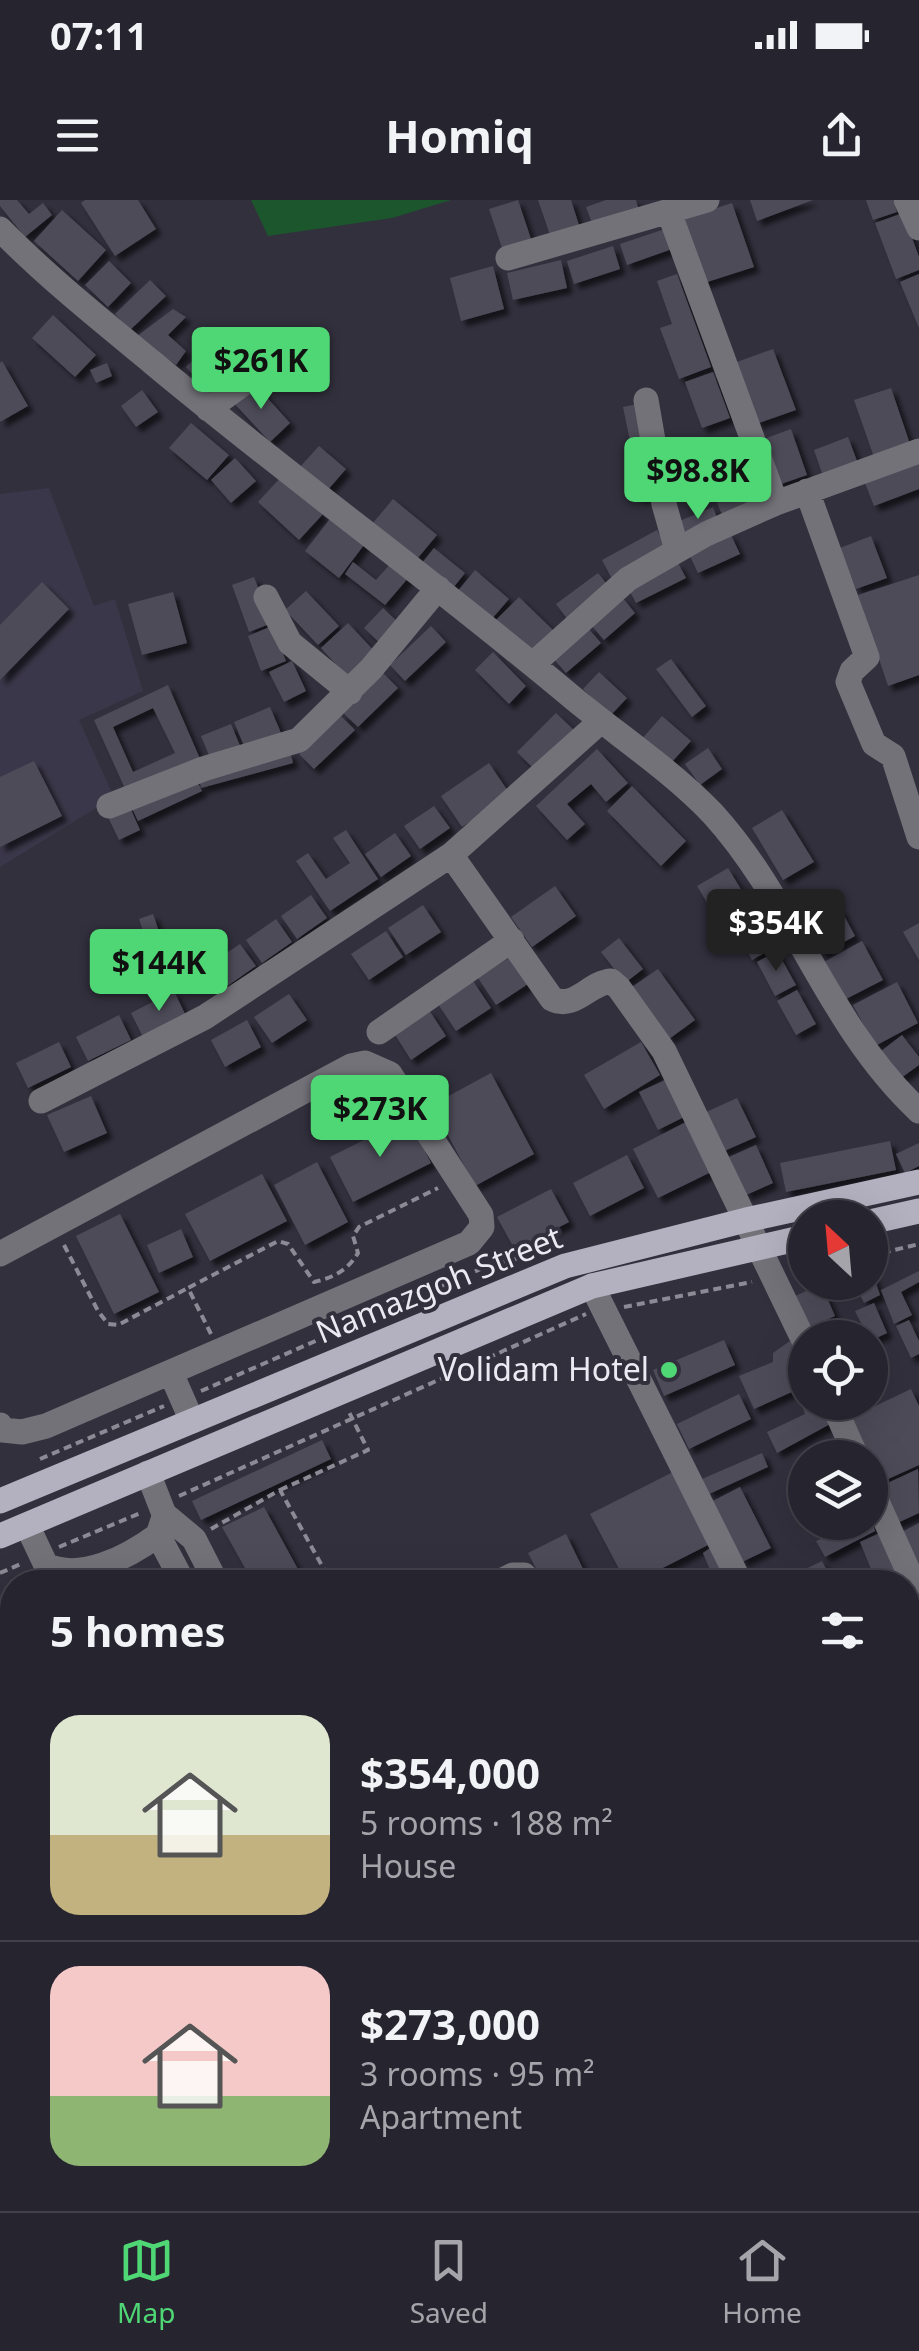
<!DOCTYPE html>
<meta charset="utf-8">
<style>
:root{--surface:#26242e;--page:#2e2c36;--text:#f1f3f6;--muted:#a4a4aa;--line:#42414a;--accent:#4fd675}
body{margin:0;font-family:"Noto Sans",sans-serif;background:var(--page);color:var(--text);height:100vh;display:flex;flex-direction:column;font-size:38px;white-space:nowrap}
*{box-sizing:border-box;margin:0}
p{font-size:32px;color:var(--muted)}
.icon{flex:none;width:55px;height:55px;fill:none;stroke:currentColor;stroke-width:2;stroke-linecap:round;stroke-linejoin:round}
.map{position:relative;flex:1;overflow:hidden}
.sheet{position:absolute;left:0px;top:1370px;width:920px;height:642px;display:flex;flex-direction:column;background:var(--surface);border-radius:40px 40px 0 0;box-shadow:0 10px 40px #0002,0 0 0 2px var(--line)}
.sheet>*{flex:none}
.needle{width:65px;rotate:334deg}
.buttons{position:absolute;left:788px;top:1000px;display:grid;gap:20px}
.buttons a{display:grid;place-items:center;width:100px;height:100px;border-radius:50%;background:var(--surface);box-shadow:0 10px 40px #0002,0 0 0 2px var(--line);font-size:50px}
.price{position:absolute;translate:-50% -85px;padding:0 22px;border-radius:10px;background:var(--accent);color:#111;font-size:32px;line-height:65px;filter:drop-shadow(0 2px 5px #0008)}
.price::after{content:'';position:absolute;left:50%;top:60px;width:30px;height:22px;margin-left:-15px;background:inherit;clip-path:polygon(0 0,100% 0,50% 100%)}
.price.current{background:#222;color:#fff}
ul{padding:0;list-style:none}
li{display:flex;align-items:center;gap:30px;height:250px;padding:0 50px}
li+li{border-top:2px solid var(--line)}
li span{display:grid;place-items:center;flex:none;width:280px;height:200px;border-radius:30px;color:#555}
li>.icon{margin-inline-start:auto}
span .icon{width:120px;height:120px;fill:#fffc;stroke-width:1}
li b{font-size:42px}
h2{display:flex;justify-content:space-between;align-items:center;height:120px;padding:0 50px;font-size:42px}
.status{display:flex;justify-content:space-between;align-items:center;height:70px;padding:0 50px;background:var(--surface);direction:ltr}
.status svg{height:28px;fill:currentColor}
header{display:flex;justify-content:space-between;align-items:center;height:130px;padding:0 50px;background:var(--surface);font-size:45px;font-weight:700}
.tabs{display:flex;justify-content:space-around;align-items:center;height:140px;border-top:2px solid var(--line);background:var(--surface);font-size:28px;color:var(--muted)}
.tabs a{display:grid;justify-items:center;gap:5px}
.tabs .current{color:var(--accent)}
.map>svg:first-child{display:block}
</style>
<div class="status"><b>07:11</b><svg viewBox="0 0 49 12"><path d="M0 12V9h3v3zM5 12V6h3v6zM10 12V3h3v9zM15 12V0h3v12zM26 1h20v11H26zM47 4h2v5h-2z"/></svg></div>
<header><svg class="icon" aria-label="menu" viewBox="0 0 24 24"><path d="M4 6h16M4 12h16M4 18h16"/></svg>Homiq<svg class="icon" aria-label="share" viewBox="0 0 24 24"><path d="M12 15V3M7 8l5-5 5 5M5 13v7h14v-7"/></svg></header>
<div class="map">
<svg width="919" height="2011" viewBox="0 0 919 2011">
<defs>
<filter id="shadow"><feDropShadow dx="5.5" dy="5.5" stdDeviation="2.5" flood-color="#0009"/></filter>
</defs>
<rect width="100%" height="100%" fill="#32303d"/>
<path fill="#3b374a" d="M49 288 94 406 115 399 143 491 79 520 114 597 0 667V294Z"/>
<path fill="#1b562c" d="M251 0H451L392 18 268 36Z"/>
<path fill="#4d4b59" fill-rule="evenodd" filter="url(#shadow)" d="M0 0H17L29 14 43 3 52 15 25 37 0 6Z
M85 0H138L156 29 115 56 81 3Z
M518 0 531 39 502 48 489 9Z
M538 0H571L579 25 550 35Z
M606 0H636L639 11 593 26 586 7Z
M750 0H813L757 21Z
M866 0H893L897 12 873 20Z
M732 3 754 67 701 84 680 20Z
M62 10 106 50 78 81 34 41Z
M903 13 919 57V70L896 79 875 23Z
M665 29 672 49 627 65 620 44Z
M613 46 620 69 574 84 567 61Z
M561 60 567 88 513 100 507 73Z
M109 61 131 83 108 107 85 85Z
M493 66 504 109 461 121 450 78Z
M677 74 711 167 679 179 660 128 672 124 657 81Z
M919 74V128L900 82Z
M150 80 166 96 130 130 115 114Z
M173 109 186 117 168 135 186 151 176 165 136 137Z
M53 115 96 155 75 177 32 138Z
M207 148 232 175 210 194 186 167Z
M773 149 796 210 756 224 734 163Z
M2 161 28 206 0 222V163Z
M107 163 112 176 96 183 90 170Z
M713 172 730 218 702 228 685 182Z
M253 182 290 223 270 242 232 201Z
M891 188 911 247 875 260 854 200Z
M142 190 158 212 136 227 121 206Z
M643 203 651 241 631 246 623 207Z
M191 223 229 255 207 280 169 248Z
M791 229 807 275 778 285 761 240Z
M848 237 857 261 822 273 814 250Z
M319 246 346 269 326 292 299 268Z
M684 247 692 286 671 290 664 251Z
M651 255 658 294 638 298 630 260Z
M235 258 256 281 231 303 211 280Z
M919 262V289L874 306 865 283Z
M282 276 323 314 299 340 258 302Z
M753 285 761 301 724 319 717 303Z
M393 299 437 335 417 359 373 323Z
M713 307 719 323 684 338 677 322Z
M333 315 367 341 339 378 305 351Z
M657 330 667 349 612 379 602 360Z
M730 333 740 354 698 373 688 352Z
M871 336 887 378 856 389 840 348Z
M434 348 465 373 453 388 422 363Z
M353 362 376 380 392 362 409 377 385 405 345 374Z
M678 363 686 378 636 403 628 388Z
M475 370 509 399 490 421 457 392Z
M598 373 610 388 568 420 556 404Z
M919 375V475L888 486 858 395Z
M254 377 272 423 249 432 232 385Z
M42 382 69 409 0 480V425Z
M306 391 339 426 318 445 285 410Z
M173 392 187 443 142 455 128 404Z
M519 397 554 431 529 456 494 422Z
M622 397 635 413 604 440 591 425Z
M383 408 403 427 384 447 364 428Z
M348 423 377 454 350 480 321 448Z
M272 426 286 461 261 471 248 436Z
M431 426 446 442 405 481 390 465Z
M587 427 601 443 566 473 552 457Z
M493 452 526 486 509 504 475 470Z
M671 459 706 506 692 517 656 469Z
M292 461 306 491 284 502 269 472Z
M599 472 627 498 610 516 583 489Z
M383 473 398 488 358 527 342 512Z
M168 485 201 561 127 593 94 520ZM153 508 175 553 133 572 113 527Z
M270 507 281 533 245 548 234 522Z
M556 513 576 532 536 571 517 552Z
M340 515 355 530 314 569 299 554Z
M662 516 691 541 670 564 641 540Z
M231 524 241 548 211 560 201 536Z
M708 548 722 569 700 585 685 564Z
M597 549 628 583 606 602 591 584 567 604 585 624 567 640 536 606Z
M290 552 293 563 201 588 199 578Z
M34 561 62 616 0 647V577Z
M489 563 510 594 462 627 441 596Z
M194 574 202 591 138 621 130 604Z
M632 586 686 641 661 666 607 611Z
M128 603 140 630 119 640 106 613Z
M434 606 450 628 420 649 404 626Z
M782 610 814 662 783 680 752 628Z
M346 630 378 679 330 711 296 661 308 653 326 679 350 663 333 638Z
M395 633 411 656 381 677 365 654Z
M728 668 755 712 724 731 697 686Z
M555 686 576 716 532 747 511 717Z
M311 695 327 718 297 739 281 716Z
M423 705 441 732 406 755 388 728Z
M840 708 855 736 822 754 807 726Z
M153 714 174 775 160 781 139 719Z
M757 716 775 747 752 760 735 729Z
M276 719 292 742 262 763 246 740Z
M919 723V760L903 732Z
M386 731 403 757 369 780 351 754Z
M619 738 643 769 625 783 601 752Z
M862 741 883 780 844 800 824 762Z
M240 744 256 766 226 787 210 764Z
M777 751 796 785 775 796 757 762Z
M513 755 531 782 496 805 478 778Z
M658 769 695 820 669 839 632 787Z
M473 781 491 808 456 831 438 804Z
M897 782 918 823 875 846 853 805Z
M797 790 816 824 796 835 777 801Z
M174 791 186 816 143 837 131 813Z
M289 794 307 820 272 843 254 817Z
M429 810 446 836 411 860 394 833Z
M119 815 131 840 88 861 76 837Z
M247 820 261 847 225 867 211 840Z
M902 835 919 857V865L901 878 880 852Z
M59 842 71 867 28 888 16 863Z
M641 842 660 875 604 909 584 875Z
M491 873 534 954 475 986 432 905Z
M665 880 684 917 658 930 639 892Z
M91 896 107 933 64 952 47 915Z
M737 898 756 937 722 952 704 913Z
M408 918 431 963 353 1002 330 957Z
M686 922 711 972 658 998 633 949Z
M890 941 896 970 786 992 780 963Z
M919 943V966L905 973 896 954Z
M756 945 773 983 746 995 729 957Z
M627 955 644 988 590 1016 573 983Z
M317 962 348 1022 305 1045 274 985Z
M262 974 287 1021 210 1061 185 1014Z
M551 989 569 1022 515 1050 497 1017Z
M120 1014 159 1092 114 1114 76 1036Z
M181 1029 193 1057 159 1073 147 1045Z
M871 1069 880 1095 864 1103 853 1082H870Z
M919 1071V1082L901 1092 912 1115 894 1124 881 1090Z
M821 1084 835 1116 806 1129 791 1098Z
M874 1103 887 1133 870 1141 855 1111Z
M909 1120 919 1141V1154L911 1158 896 1126Z
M837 1121 845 1138H804Z
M724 1140 735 1165 664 1196 653 1170Z
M790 1141 805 1172V1186L754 1209 739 1176 773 1162V1153Z
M911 1189 919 1206V1265L877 1284 870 1268V1258H865L848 1219Z
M805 1193V1202H821L832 1223 777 1253 767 1232 805 1214 799 1196Z
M739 1194 751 1219 689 1249 677 1224Z
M322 1240 331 1259 201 1320 192 1301Z
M762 1253 768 1267 709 1294 702 1279Z
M918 1269 919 1313 895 1324 879 1287Z
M673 1272 710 1344 635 1382H626L590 1314Z
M740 1287 771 1348 742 1362 711 1302Z
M264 1307 305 1382H234L245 1368 222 1327Z
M844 1322H872L875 1331 825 1357 816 1341 845 1329Z
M919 1323V1374L900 1333Z
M882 1332 902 1382H858L873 1374 860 1342Z
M566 1334 586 1375 572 1382H543L528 1353Z
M713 1346 730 1382H715L703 1353Z
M822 1361 833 1382H779Z
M612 1369 619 1382H584Z
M678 1371 683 1382H655Z
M919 1460V1499L908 1506V1467Z
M12 1484V1497L0 1500V1486Z
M12 1503V1526L0 1528V1505Z
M919 1504V1532L908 1537V1520L913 1517 911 1509Z
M0 1555 11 1599 0 1601Z
M919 1587V1629L908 1632V1591Z
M12 1616V1689L0 1691V1619Z
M919 1637V1658L908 1661V1639Z
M12 1695V1744L0 1747V1698Z
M12 1749V1791L0 1753Z
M12 1795V1816L0 1819V1799Z
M46 2000H67V2011H46Z
M444 2000H494L496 2009 445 2011Z
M13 2002 40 2004V2011H13Z"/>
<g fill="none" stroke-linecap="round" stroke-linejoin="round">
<path stroke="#8b8a95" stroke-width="4" stroke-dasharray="8 5" stroke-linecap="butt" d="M64 1045 98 1111 108 1124 118 1125 188 1088
M870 1056 919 1044
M624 1107 752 1082
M211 1134 188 1088 278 1041 288 1044 314 1082C333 1078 348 1070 358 1053L353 1036 359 1027 438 988
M201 1191 485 1067 538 1053
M40 1259 164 1206
M280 1290 368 1250 348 1210
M179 1296 586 1114
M211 1329 280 1290 331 1382
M59 1347 143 1312
M0 1373 23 1363
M0 1434 12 1429"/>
<path stroke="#737279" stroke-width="25" d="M906 0 919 28
M669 12 776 303 919 251
M0 29C48 78 101 120 153 163 291 278 436 383 573 498 619 536 672 571 713 614 794 703 827 825 919 911
M508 58 707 0
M646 200 664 304 677 350
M208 209 244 183 295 158
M807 291 867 457 852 471 848 482 874 544 893 556 919 637
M266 397 290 443 350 492
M533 464 628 379 706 334 776 303
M109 606 203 569 299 540 371 469 438 388
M451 655 601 521
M379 832 512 740
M41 901 205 817 451 655 552 799C575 810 589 783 611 781L619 788 664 851 805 1143
M0 1054 351 866 365 863 390 874 481 1015 482 1027 469 1043 46 1226 22 1232 3 1230 0 1225
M592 1086 740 1382
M171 1173 192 1221
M832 1202 857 1258
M148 1273 164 1314 194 1339 216 1382
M870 1286 919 1395
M163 1320 158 1335 183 1382
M27 1325 52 1378
M46 1365C81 1382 128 1357 158 1335
M499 1382 513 1375H524L530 1382
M908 1717 919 1740
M908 1788 919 1784
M137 2000V2011
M526 2000 537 2011
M808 2000 809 2011
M315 2011V2000
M659 2011 689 2008
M852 2011 880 2000"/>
<path stroke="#b3b1bf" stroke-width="25" d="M870 1022 919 1011
M0 1301 565 1066 746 1020 919 982
M0 1336 592 1086 805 1037"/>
</g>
<circle fill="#4fd675" stroke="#32303d" stroke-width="4" cx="669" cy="1170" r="10"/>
<g text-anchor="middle" stroke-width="8" stroke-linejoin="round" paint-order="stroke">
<g font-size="32" fill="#ebeaf3" stroke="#32303d">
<text transform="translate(439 1085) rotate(-22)" y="11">Namazgoh Street</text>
</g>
<g font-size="32" fill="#ebeaf3" stroke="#32303d" text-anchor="end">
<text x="649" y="1181">Volidam Hotel</text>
</g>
</g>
</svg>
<div class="buttons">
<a><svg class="needle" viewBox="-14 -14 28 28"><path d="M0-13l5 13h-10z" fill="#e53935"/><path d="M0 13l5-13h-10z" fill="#a4a4aa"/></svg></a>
<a><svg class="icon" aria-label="locate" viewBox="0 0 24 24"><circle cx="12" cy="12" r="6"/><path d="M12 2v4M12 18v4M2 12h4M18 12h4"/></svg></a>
<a><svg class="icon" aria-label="layers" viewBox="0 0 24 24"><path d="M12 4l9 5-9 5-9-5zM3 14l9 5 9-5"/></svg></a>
</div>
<b class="price" style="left:261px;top:212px">$261K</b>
<b class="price" style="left:698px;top:322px">$98.8K</b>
<b class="price current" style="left:776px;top:774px">$354K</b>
<b class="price" style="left:159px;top:814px">$144K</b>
<b class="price" style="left:380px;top:960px">$273K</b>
<section class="sheet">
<h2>5 homes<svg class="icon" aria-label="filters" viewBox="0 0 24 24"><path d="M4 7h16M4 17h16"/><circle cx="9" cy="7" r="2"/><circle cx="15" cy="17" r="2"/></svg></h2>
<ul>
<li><span style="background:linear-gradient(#dfe7d0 60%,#c2b280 0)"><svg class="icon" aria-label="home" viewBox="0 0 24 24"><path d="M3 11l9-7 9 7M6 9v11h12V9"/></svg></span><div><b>$354,000</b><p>5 rooms · 188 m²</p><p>House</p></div></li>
<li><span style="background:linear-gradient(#f6c9c9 65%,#8fb573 0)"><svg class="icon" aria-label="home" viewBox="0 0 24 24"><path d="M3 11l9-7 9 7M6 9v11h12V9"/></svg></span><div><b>$273,000</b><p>3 rooms · 95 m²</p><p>Apartment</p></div></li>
</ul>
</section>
</div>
<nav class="tabs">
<a class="current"><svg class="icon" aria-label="map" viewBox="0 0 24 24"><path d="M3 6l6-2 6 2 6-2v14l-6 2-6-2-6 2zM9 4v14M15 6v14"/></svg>Map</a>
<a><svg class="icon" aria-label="saved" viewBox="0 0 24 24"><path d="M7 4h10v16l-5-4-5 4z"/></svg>Saved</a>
<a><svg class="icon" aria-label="home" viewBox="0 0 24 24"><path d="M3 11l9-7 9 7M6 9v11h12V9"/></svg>Home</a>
</nav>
